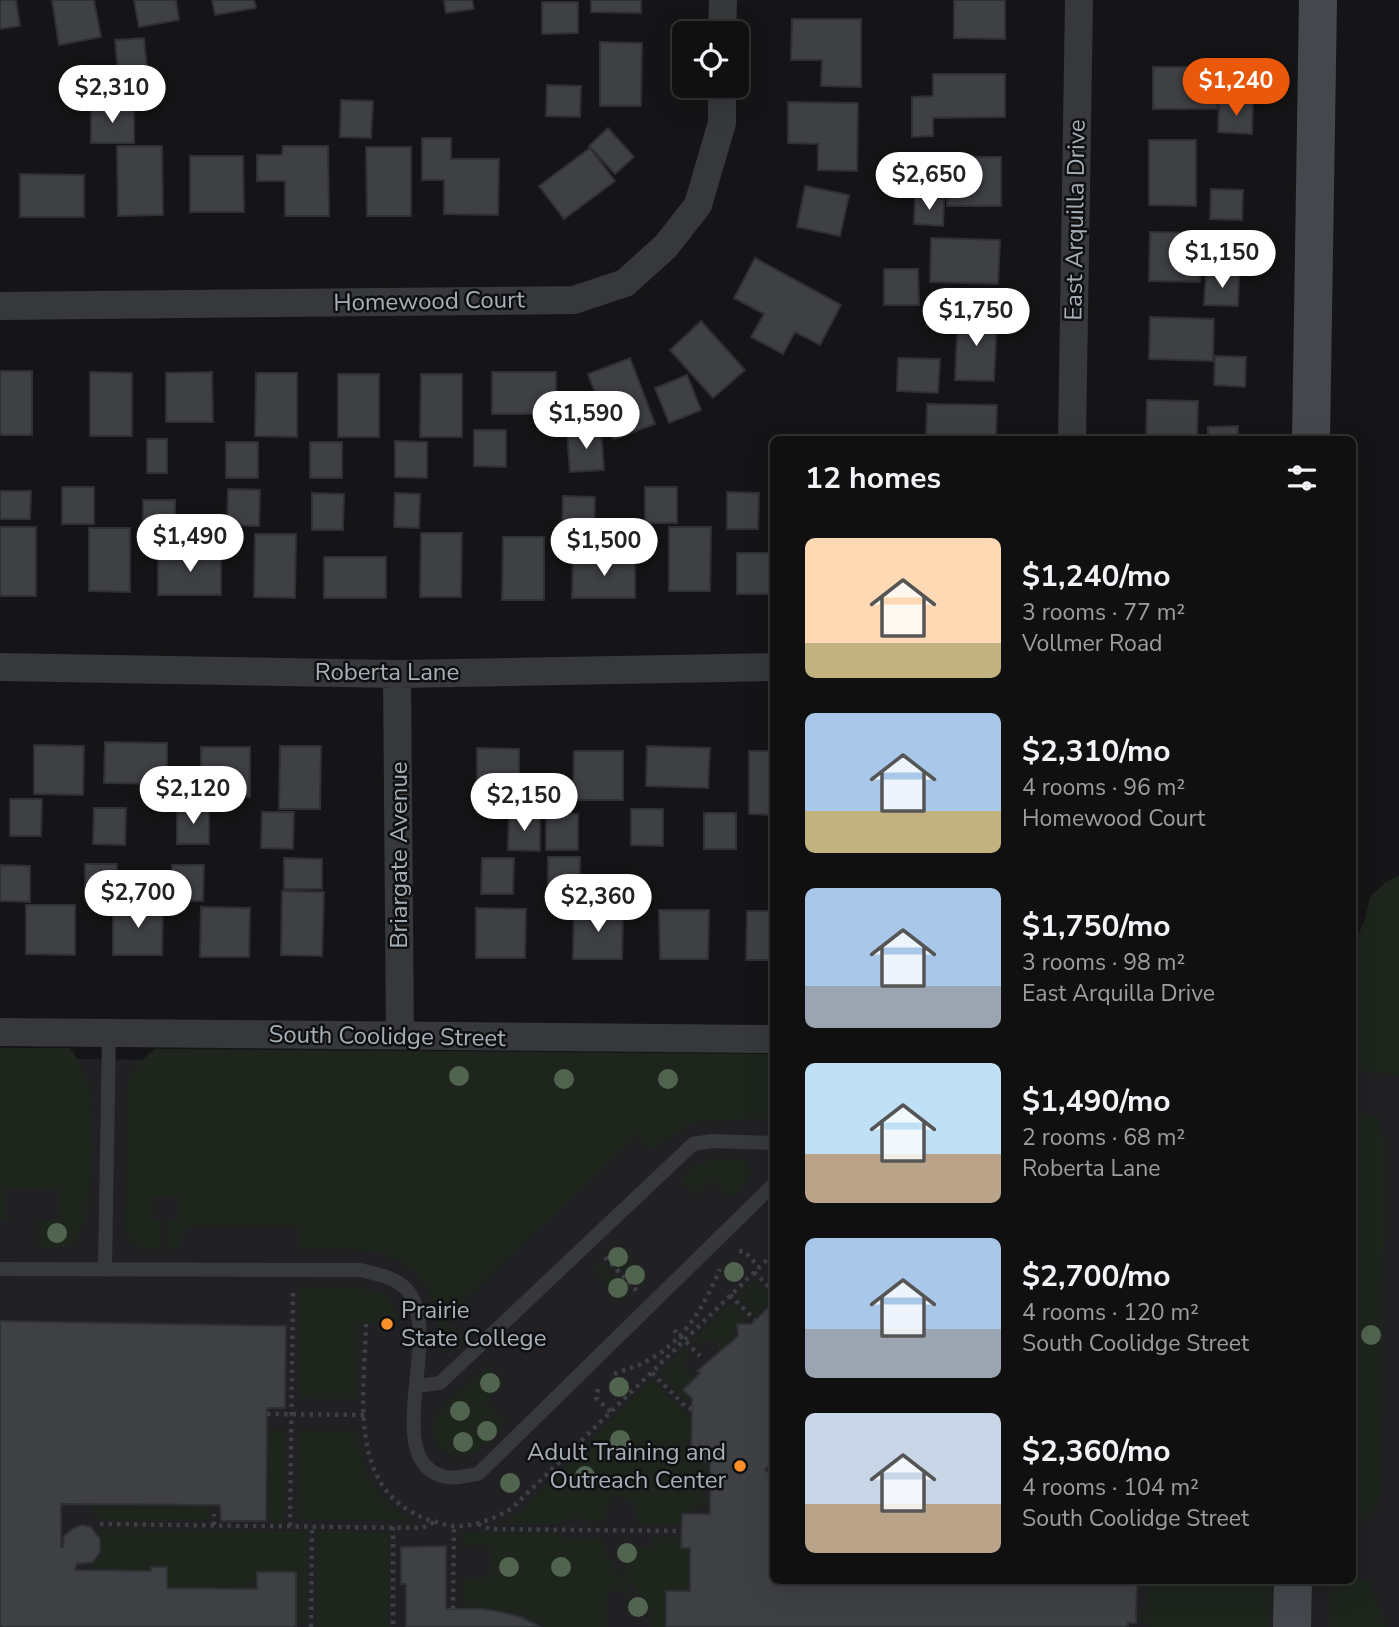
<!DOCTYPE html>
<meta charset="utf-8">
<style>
:root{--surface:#101011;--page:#19191a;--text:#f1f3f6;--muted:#9c9d9f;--line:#303031;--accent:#ea580c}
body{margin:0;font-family:"Nunito Sans",sans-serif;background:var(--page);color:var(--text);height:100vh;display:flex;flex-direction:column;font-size:26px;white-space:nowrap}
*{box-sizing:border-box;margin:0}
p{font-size:23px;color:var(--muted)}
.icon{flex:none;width:38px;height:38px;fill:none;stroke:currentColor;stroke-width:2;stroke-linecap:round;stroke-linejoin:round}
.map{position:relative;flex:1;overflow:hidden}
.panel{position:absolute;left:770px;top:436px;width:586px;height:1148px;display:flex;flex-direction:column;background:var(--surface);border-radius:10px;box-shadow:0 7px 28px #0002,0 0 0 2px var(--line)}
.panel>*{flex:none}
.tools{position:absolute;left:672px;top:21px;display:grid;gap:14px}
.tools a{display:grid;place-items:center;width:77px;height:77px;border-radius:10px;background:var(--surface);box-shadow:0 7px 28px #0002,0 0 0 2px var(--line);font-size:35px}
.price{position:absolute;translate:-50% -60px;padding:0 16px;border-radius:24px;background:#fff;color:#222;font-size:23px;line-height:46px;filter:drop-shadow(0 2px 4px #0008)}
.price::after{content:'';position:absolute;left:50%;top:42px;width:21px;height:16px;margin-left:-10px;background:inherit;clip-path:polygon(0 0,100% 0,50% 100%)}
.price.current{background:var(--accent);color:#fff}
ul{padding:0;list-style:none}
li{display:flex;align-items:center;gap:21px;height:175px;padding:0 35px}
li span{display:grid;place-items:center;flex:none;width:196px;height:140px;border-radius:10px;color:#555}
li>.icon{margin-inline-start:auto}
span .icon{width:84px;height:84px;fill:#fffc;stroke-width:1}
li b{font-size:30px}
h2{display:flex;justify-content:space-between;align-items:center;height:84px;padding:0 35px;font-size:30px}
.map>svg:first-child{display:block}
</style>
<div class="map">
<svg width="1399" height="1627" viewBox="0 0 1399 1627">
<rect width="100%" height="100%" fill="#151517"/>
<path fill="#212124" d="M1353 1036H1399V1627H0V1058L773 1067 774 1580H1353Z"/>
<path fill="#1d251d" d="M1397 876H1399V1075L1353 1070V940H1356L1365 919 1370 897 1386 882Z
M0 1048H70C80 1061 86 1074 91 1090 91 1123 99 1223 71 1244 62 1250 48 1248 39 1248V1221L58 1220 59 1190 6 1189 5 1217 9 1221H0Z
M155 1049 773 1054V1119L700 1121 682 1128 656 1148 649 1147 636 1134 446 1320 463 1337 464 1342 451 1351 444 1350C432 1341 439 1328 436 1315 422 1241 358 1250 300 1249V1231L296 1226H187C180 1237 186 1249 167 1250L168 1225 169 1221H178V1197H153V1221H164V1225H161V1249C143 1251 130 1249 125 1230L128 1080 137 1064Z
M1364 1112 1378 1120 1385 1140 1382 1476C1381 1497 1377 1520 1353 1522V1113Z
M740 1158C748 1162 752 1166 752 1175L733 1196 729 1195 714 1180 696 1195 682 1185V1179C703 1157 711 1159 740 1158Z
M613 1246 618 1247 644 1275 646 1281 640 1287 607 1252Z
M599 1260 631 1295 624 1300 618 1299 593 1269Z
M755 1279 773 1299 757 1316 738 1296Z
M300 1287C322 1287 371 1282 387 1297 392 1302 395 1309 398 1315L396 1322 359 1323 358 1400 300 1398Z
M732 1302 747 1318 732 1333 735 1338 720 1350 709 1338 700 1347 693 1340Z
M685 1348 691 1355 683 1364 695 1377 682 1390 690 1399 686 1402 659 1374Z
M486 1367H489L504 1383 487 1401 506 1421C497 1432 483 1450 470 1455 447 1464 424 1439 436 1417 444 1401 472 1379 486 1367Z
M652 1379 690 1418 689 1471H691L692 1463 708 1462V1487L703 1488V1500H708V1506H696L688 1514 681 1513 680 1525 637 1524C637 1508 632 1497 616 1495L610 1502 604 1522 575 1519 555 1523 501 1522 520 1512Z
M268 1429 284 1431V1522H268Z
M303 1430 359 1431C358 1469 381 1504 414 1521L297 1520 299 1432Z
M89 1506H203L209 1507V1521H102L94 1514Z
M95 1529 308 1531V1625L297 1624V1571L257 1570 256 1579 251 1580 250 1588 168 1587V1566H151L150 1570 92 1569V1564L102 1554V1538Z
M316 1531 390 1532 388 1627H316Z
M463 1533 551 1534 574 1538H603C604 1553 614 1573 628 1580L629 1591H608L607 1627H544L521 1615 506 1611 488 1608 462 1607 463 1579 489 1576 491 1551 486 1545 463 1546Z
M653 1536 681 1537V1548L689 1549 688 1590H665V1627H651C650 1610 644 1593 630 1583V1578L625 1576 621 1570 632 1556 635 1546 653 1547Z
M1353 1577C1380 1579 1375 1608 1387 1627H1329V1595L1341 1580H1353Z
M1147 1580H1273L1269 1627H1150L1137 1617 1146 1611Z"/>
<path fill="#3f4044" stroke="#2f3033" stroke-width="2" d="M0 0H16L20 26 0 29Z
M52 0H94L101 37 59 45Z
M134 0H176L179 20 139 27Z
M212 0H254L256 8 215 15Z
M444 0H472L474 9 446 13Z
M591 0H641V13L591 12Z
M954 0H1005V39L954 38Z
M542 2H578V33L542 34Z
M792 19H861V87L821 86 822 60H791Z
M144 38 147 70 118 72 115 40Z
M600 42 642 43 641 106H600Z
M1153 67H1217V109H1153Z
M933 74H1005V117L933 118V136L912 137V97L933 96Z
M547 85 581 86 580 117 546 116Z
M341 100 373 101 371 138 340 137Z
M788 102 858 103 857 171 818 170V144L788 143Z
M1219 102 1253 103 1252 134 1218 132Z
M91 108H134V143H91Z
M608 128 634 157 615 174 589 146Z
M422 138H451V159H499L498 215 444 214V180H422Z
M1149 140H1196V206L1149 205Z
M117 146H162L163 215 118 216Z
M283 146H328L329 216H285V181H257V155H282Z
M366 147H411V216H367Z
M590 148 615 181 564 219 539 186Z
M190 156H243L244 212H190Z
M948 157H1001V206H947Z
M20 174 84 175V217H20Z
M805 186 849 195 840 236 797 227Z
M1211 189 1243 190 1242 220 1210 219Z
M915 197 944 199 943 226 914 224Z
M1150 232 1201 233 1200 282 1149 281Z
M931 238 1000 240 998 284 930 282Z
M755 258 841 305 820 345 795 332 783 354 751 337 764 314 734 298Z
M884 269H918L919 305H884Z
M1206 273 1239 274 1238 306 1204 305Z
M958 315 997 316 994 381 955 380Z
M1150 317 1214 319 1213 361 1149 359Z
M701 321 745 370 713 398 670 350Z
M1215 356 1246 357 1245 387 1214 385Z
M630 358 655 424 613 440 588 374Z
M898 358 940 359 938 393 897 391Z
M0 371H32V435H0Z
M90 372 132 373V436H90Z
M212 372 213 422H166V373Z
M492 372H556V414H492Z
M256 373H297V437L255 436Z
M338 374H379V437H338Z
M421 374H462V437H420Z
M687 375 701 410 669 423 655 388Z
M1147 400 1198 401 1197 439H1146Z
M927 404 997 405 996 439H926Z
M1238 426V439H1208V427Z
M474 430H506V467L474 466Z
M601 430 604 470 570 472 567 433Z
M147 439H167V473H147Z
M395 441 427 442V478L395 477Z
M226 442H258V478H226Z
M310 442H342V478H310Z
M62 487H94V524H62Z
M645 487H677V523H645Z
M228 489 260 490 259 526 227 525Z
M0 491H31L30 519H0Z
M727 492 759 493 758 529H727Z
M312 493 344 494 343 530H312Z
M395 493 420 494 419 528 394 527Z
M563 496 595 497 594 533H562Z
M143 500H175V536H143Z
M0 527H36V596H0Z
M669 527H711L710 591H669Z
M89 528H130V592L89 591Z
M421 533H462L461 597H420Z
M255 534H296L295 598 254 597Z
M503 537H544V600H502Z
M737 553H774V594H737Z
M158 554H221V595H158Z
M324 557H386V598H324Z
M573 557H635V598H572Z
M105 742 167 743V784L104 783Z
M34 745 84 746 83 795 34 794Z
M280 746H321L320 809H279Z
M647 746 710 748 708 788 646 786Z
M201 747H250V797L201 796Z
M477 748 519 749V812H477Z
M574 751H623V800H573Z
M749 751H774V815L749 814Z
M10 799H42L41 836H10Z
M177 807 209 808V844H177Z
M94 808H126L125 845 93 844Z
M631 809H663V846L631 845Z
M262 812H294L293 849 261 848Z
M704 813H736V849H704Z
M509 814 540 815V851L508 850Z
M546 814H578V850H546Z
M548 857H580V894H548Z
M284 858 322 859V889H284Z
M482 858H514L513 894H481Z
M85 864H117L116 901 85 900Z
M0 865 30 866V902L0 901Z
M172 865H204L203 901H172Z
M282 891 324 892 322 956 281 955Z
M26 905H75V955L26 954Z
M113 905 163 906 162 955H113Z
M201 907 250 908 249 957H200Z
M476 908 526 909 525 958H476Z
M574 909 623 910 622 959H573Z
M659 910H709L708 959H660Z
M747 911H774V960H746Z
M774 1302V1461L765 1469 774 1479V1580H1137L1136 1623H1128V1627H666V1591H690V1548H681L682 1514H710V1462L691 1461 692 1398 683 1390 700 1373 697 1371 738 1336 737 1324H751Z
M0 1321 286 1326 285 1408H267L266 1521H221L220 1505 61 1504V1547H63L64 1536 74 1528 82 1525 91 1527 100 1539V1552L93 1562 77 1564 75 1570 151 1571V1567H167V1588L257 1589V1572H296V1627H0Z
M446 1546V1609H483L501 1612 521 1617 541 1627H406V1584H401V1547Z"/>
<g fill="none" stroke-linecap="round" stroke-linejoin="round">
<path stroke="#3c3f43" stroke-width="4.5" stroke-dasharray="3.5 5" stroke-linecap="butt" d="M739 1251 745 1252 759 1267
M605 1257 637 1291
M754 1272 774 1292
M730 1295 755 1320
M366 1324C365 1385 348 1476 410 1511 417 1515 422 1518 429 1520 438 1522 447 1526 455 1526 475 1527 494 1518 511 1509L774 1253
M674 1330 700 1356
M652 1373 686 1407 692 1409
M614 1374C623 1370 632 1368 641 1364 682 1345 703 1309 720 1269
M598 1389 596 1398 611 1412
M267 1414 364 1415
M100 1524 422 1528 435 1522
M478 1524 490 1529 681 1531
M214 1525V1514
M290 1526 293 1292
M393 1527V1627
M453 1609 454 1527
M311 1627 312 1526"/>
<path stroke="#36383c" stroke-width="14" d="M0 1269 360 1270C377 1274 396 1277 408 1291 444 1335 378 1463 446 1477 456 1479 468 1475 478 1474L774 1184
M105 1270 109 1033
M416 1386 440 1383 693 1144 712 1141 774 1143"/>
<path stroke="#36383c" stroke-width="28" d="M722 33 723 0
M0 306 574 300 625 283 666 246 698 205 722 123V86
M1072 439 1079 0
M0 667 397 674 774 667
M397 674 400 1036
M0 1032 774 1039"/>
<path stroke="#44474c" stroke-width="38" d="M1311 439 1318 0
M1292 1627 1293 1580"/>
</g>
<g fill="#50644f">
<circle cx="459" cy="1076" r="10"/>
<circle cx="564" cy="1079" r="10"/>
<circle cx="668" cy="1079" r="10"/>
<circle cx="57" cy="1233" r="10"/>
<circle cx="618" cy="1257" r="10"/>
<circle cx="734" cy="1272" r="10"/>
<circle cx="635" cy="1275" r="10"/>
<circle cx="618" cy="1288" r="10"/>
<circle cx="1371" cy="1335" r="10"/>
<circle cx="490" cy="1383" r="10"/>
<circle cx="619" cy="1387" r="10"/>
<circle cx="460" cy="1411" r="10"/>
<circle cx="487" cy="1431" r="10"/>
<circle cx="620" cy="1440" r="10"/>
<circle cx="463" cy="1442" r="10"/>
<circle cx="585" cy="1476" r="10"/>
<circle cx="510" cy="1483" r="10"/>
<circle cx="627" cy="1553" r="10"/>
<circle cx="509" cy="1567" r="10"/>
<circle cx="561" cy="1567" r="10"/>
<circle cx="638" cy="1607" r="10"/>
</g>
<g fill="#fb9028" stroke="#101012" stroke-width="2.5">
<circle cx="387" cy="1324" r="7"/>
<circle cx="740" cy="1466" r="7"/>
</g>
<g text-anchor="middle" stroke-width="5" stroke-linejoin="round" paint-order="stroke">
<g font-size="24" fill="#a6afb8" stroke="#101012">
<text transform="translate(1075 220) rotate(-89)" y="8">East Arquilla Drive</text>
<text transform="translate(429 301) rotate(-1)" y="8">Homewood Court</text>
<text x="387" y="680">Roberta Lane</text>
<text transform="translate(399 855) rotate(-90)" y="8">Briargate Avenue</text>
<text transform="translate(387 1036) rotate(1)" y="8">South Coolidge Street</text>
</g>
<g font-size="24" fill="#a6afb8" stroke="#101012" text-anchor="start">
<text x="401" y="1318">Prairie<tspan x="401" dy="28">State College</tspan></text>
<text x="726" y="1460" text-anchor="end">Adult Training and<tspan x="726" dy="28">Outreach Center</tspan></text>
</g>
</g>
</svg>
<div class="tools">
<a><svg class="icon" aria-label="locate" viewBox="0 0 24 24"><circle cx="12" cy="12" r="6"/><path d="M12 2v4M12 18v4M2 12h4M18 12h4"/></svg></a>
</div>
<b class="price current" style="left:1236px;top:118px">$1,240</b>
<b class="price" style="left:112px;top:125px">$2,310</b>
<b class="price" style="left:929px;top:212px">$2,650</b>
<b class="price" style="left:1222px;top:290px">$1,150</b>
<b class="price" style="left:976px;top:348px">$1,750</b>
<b class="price" style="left:586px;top:451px">$1,590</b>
<b class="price" style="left:190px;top:574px">$1,490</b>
<b class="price" style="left:604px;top:578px">$1,500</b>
<b class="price" style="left:193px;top:826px">$2,120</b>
<b class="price" style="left:524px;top:833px">$2,150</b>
<b class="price" style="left:138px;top:930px">$2,700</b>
<b class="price" style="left:598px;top:934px">$2,360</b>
<section class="panel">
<h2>12 homes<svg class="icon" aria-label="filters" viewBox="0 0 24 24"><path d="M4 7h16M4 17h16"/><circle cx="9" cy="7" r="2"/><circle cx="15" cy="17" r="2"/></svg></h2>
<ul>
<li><span style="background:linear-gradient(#ffd9b3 75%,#c2b280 0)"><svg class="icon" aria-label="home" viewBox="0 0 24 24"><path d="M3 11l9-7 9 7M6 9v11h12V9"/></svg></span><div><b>$1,240/mo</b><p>3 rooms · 77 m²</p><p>Vollmer Road</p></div></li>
<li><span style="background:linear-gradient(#a9c7e8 70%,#c2b280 0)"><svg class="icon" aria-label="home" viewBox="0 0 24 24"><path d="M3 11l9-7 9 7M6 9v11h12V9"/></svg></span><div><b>$2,310/mo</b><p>4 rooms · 96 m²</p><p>Homewood Court</p></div></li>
<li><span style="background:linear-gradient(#a9c7e8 70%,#9aa5b1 0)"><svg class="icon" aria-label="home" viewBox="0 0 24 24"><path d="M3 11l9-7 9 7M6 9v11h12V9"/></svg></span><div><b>$1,750/mo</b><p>3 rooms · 98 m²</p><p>East Arquilla Drive</p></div></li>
<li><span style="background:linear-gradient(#bfe0f5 65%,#b9a48a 0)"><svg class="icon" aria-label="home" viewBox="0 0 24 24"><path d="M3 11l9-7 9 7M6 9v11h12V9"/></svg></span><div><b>$1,490/mo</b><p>2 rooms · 68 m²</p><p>Roberta Lane</p></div></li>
<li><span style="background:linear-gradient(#a9c7e8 65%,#9aa5b1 0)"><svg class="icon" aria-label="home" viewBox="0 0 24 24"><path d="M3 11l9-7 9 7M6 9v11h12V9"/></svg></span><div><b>$2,700/mo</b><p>4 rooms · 120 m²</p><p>South Coolidge Street</p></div></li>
<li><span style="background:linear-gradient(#c9d6e8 65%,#b9a48a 0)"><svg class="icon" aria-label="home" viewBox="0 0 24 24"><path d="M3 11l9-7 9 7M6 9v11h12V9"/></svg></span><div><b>$2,360/mo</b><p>4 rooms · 104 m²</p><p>South Coolidge Street</p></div></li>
</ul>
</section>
</div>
